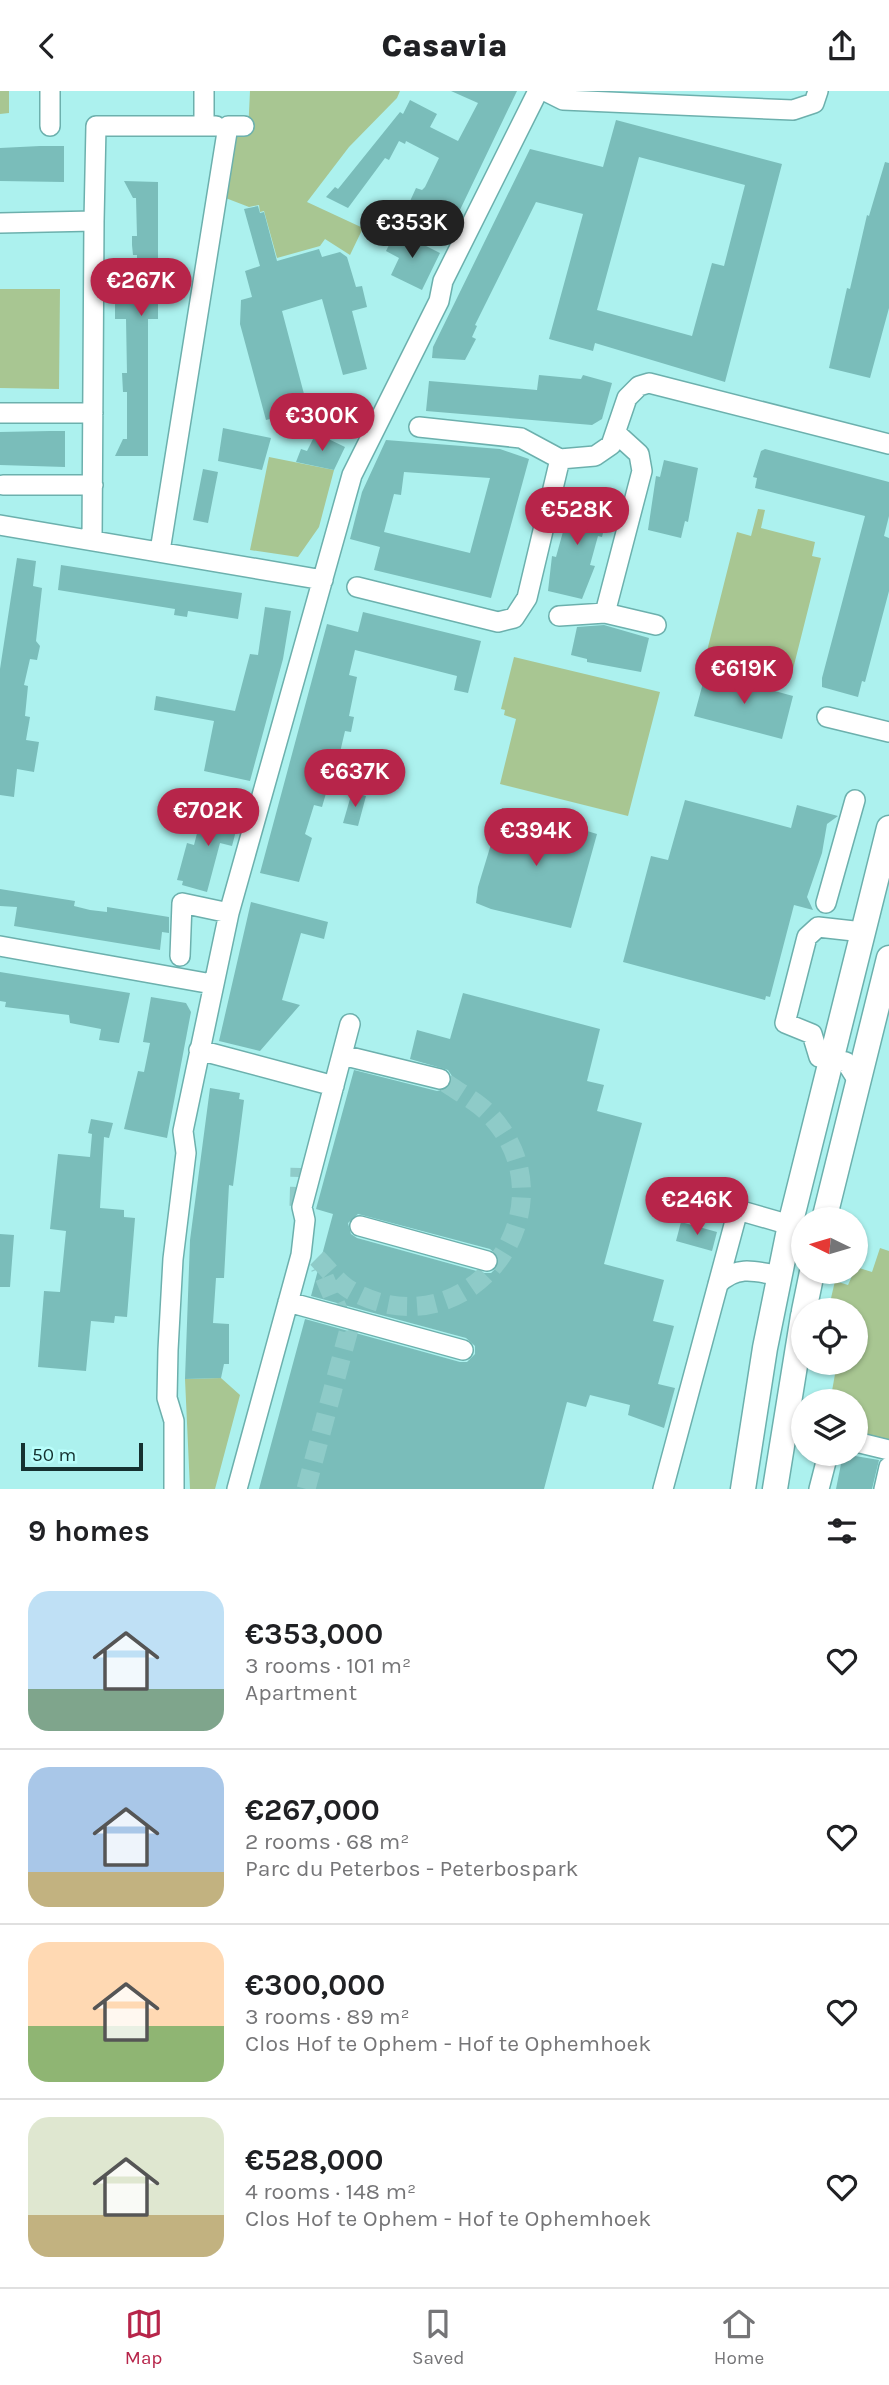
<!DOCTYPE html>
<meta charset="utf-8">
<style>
:root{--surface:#fff;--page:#f2f2f2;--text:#202124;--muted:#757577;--line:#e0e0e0;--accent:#b7254a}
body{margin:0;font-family:Karla,sans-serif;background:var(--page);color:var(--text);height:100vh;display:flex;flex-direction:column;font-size:26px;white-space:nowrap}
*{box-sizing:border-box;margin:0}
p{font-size:23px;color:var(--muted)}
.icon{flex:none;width:38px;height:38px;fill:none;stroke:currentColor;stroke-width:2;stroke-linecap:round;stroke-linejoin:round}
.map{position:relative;height:1398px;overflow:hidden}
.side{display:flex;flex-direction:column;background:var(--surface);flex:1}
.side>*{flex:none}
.needle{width:46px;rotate:275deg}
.fabs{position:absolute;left:791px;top:1116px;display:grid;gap:14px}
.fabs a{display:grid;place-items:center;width:77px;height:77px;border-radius:50%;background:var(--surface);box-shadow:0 2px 5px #0004;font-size:35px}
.scale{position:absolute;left:21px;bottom:18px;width:122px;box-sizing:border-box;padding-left:7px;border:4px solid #153130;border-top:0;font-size:19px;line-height:24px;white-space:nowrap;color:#153130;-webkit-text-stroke:5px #b9fefb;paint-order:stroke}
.price{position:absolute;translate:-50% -60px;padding:0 16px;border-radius:24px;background:var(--accent);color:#fff;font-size:23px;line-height:46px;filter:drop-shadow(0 2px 4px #0008)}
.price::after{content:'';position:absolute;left:50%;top:42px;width:21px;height:16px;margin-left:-10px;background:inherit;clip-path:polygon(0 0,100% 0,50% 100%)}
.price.active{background:#222;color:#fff}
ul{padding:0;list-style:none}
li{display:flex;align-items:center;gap:21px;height:175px;padding:0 28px}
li+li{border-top:2px solid var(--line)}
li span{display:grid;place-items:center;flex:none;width:196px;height:140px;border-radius:21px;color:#555}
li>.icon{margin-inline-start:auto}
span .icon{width:84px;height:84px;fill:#fffc;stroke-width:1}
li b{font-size:30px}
h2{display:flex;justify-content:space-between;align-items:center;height:84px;padding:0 28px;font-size:30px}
header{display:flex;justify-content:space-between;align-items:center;height:91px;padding:0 28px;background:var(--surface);font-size:32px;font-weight:800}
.tabs{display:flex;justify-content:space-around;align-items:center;height:98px;border-top:2px solid var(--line);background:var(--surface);font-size:19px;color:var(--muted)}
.tabs a{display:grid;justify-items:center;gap:4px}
.tabs .active{color:var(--accent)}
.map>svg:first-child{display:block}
</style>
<header><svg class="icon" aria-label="back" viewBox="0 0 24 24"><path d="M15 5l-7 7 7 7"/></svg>Casavia<svg class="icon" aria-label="share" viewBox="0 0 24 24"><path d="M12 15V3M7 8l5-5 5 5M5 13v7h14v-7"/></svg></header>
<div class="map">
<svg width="889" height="1398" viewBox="0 0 889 1398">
<rect width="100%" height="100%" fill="#acf1ee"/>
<path fill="#a8c692" d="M0 0H9V22L0 23Z
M250 0H400L397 7 349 56 307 111 363 137 350 164 325 148 320 155 277 167 264 120 260 121 259 114 249 116 223 106 234 47 248 42Z
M0 198H60L59 298 0 297Z
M269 366 334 379 319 436 298 466 250 459Z
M758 418 765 419 761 437 815 451 812 465 821 467 791 586 706 564 737 441 751 445Z
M514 566 660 601 628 725 500 693 516 628 504 624 505 619 501 618Z
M880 1157 889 1160V1354L856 1346V1311H830L837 1272H856V1220H828L835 1190 848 1194 856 1176 872 1181Z
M221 1287 240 1304 215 1398H190L185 1288Z"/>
<path fill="#7abdba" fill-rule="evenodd" d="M451 0H517L447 146 406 119 416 97 422 99 425 96 439 67 406 50 405 53 399 50 389 69 385 67 348 117 326 106 335 96 338 98 400 21 403 23 410 9 437 23 430 36 458 50 478 12Z
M616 29 782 73 725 291 595 252 593 260 549 248 583 123 536 111 475 234 477 235 472 246 476 248 465 269 432 267 433 256 530 58 603 76ZM639 66 745 94 724 175 712 172 692 245 597 219Z
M40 55H64V91L0 90V57Z
M885 71 889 72V217L870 287 829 277 847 197 850 198 867 124 869 125Z
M124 90 158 91V228H148V365H115L123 348H127V301H123L122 282H127L126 228H115V211H137V164H133L132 154V145H137L136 107H133Z
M258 115 260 122 264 121 277 170 319 158 322 166 340 161 347 166 356 196 362 195 367 216 352 220 367 278 343 284 322 208 282 220 308 318 266 329 240 233 241 209 252 206 245 180 260 175 244 118Z
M396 140 440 162 422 199 391 184 399 167 386 160Z
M539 284 581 288 583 284 612 292 602 328 592 334 426 320 429 290 537 299Z
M223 337 271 347 262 379 218 370Z
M50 340H65V376L0 374V341Z
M316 342 345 356 334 379 296 371 301 358 307 360Z
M386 349 500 358 529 368 491 507 374 479 380 456 350 448 362 401ZM404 381 490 387 470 462 384 441 394 403 401 404Z
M765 358 889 391V425L884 445 889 447V500L865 591 862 590 858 606 822 596V587L865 425 755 397 757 387 753 386 761 360Z
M664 369 698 377 688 431 685 430 681 447 648 439 656 385 660 386Z
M203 378 218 381 208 432 193 429Z
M572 404 606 411 602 429 606 430 602 446 598 445 590 474 595 475 582 508 548 500 552 465 556 466 564 437 559 435 563 420 568 421Z
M17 467 36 470 33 495 42 497 36 550 40 555 37 569 30 568 24 594 28 595 25 625 30 626 26 649 39 651 34 681 17 678 14 706 0 704V578Z
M61 474 242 502 238 528 188 520 187 526 174 524 175 518 58 499Z
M265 516 291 520 283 568 250 690 204 680 214 630 154 619 156 605 235 620 250 563 258 564Z
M363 521 481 550 468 602 454 599 457 585 355 559 349 584 357 586 349 625 354 626 351 641 345 640 331 700 327 699 322 716 314 714 305 743 312 747 299 791 260 782 327 533 358 541Z
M604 534 649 547 641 581 587 571V568L571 564 577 536Z
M706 581 793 605 782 648 694 625Z
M352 701 366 705 358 735 343 732Z
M685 709 791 737 797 714 838 725 827 733 822 762 807 806 813 819 794 814 770 906 766 905 765 909 623 871 651 765 668 769Z
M213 714 241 721 232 755 220 752 207 801 182 794 183 790 177 789 187 752 194 754 201 727 209 730Z
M502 717 518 719 597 743 571 837 491 818 476 812 478 796Z
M0 798 75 810 74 815 90 819 107 821V816L169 826V842L162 841 160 859 14 835 17 816 0 815Z
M251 811 328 831 324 848 301 842 282 909 300 914 260 960 219 950Z
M0 881 130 902 119 952 99 949 101 938 70 932 69 924 5 916 6 911 0 910Z
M463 902 600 938 587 990 604 994 597 1020 642 1032 604 1173 664 1189 653 1230 674 1235 658 1293 675 1297 664 1337 628 1324 630 1314 590 1304 586 1316 567 1311 544 1398H259L305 1228 460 1271H467L475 1263V1255L466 1247 311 1205 333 1123 316 1118 354 979 437 1000 448 997 452 985 448 979 410 968 417 939 450 948ZM358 1123 490 1158 499 1166V1174L491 1182H484L357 1147 351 1143 348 1132Z
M151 906 186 912 191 921 167 1047 124 1038 138 980 144 981 150 952 143 951Z
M210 997 240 1002 239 1008 244 1009 233 1095 229 1094 224 1187H216L213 1232 229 1233V1273H224L221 1287 185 1288 190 1149Z
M91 1028 113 1032 109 1047 104 1046 100 1117 124 1119V1126L135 1127 127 1226 115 1225 114 1232 91 1230 86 1280 38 1276 44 1200 60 1201 66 1140 50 1138 58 1063 90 1066 92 1043 88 1042Z
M681 1131 717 1141 712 1160 676 1150Z
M0 1143 14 1144 10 1196H0Z
M843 1363 879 1369 872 1398H836Z"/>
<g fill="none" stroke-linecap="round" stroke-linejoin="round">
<path stroke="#8ecbc8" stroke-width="19" stroke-dasharray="19 10" stroke-linecap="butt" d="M299 1115 300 1077
M317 1167C327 1177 339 1193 352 1200 468 1264 579 1116 488 1022 475 1009 455 999 440 988
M306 1398 348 1242 320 1176"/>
<g stroke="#6cb0ad" stroke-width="22">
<path id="minor" d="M204 0V35H216
M545 0 563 9 793 19 814 12 818 0
M50 35V0
M0 132 94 130 96 35H204
M0 322H93
M419 336 521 347 560 368 595 365 611 354 627 307 639 295 649 292 889 353
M3 394H93
M0 434 323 489
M92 449 94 130
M160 460 228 35H244
M357 496 498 531 514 527 527 507 560 368
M605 522 642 380 639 363 617 343
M559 525 605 522 656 534
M827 626 889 641
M826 812 855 709
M0 855 212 893
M180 865 182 812 229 822
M199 959 334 995
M342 964 440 988
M819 966 812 943 785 932 807 846 818 836 863 841
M831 968 846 971 858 990
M360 1135 487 1170
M718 1193C737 1174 755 1180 780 1185
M288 1211 463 1259
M856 1351 889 1359
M174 1398V1330L167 1307 168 1259 173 1168 186 1062 183 1040 229 822 352 384 439 210 443 190 538 0
M237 1398 301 1164 305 1129 302 1116 350 933
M663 1398 738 1119 790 1134
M819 1398 828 1363
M884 1398 889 1376"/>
</g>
<g stroke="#6cb0ad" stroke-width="27">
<path id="major" d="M824 1129 889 867
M804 1220 812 1181
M743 1398 765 1257 790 1134 889 737
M775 1398 803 1225"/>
</g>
<use href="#minor" stroke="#fff" stroke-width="19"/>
<use href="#major" stroke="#fff" stroke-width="24"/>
</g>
</svg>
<div class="fabs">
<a><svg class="needle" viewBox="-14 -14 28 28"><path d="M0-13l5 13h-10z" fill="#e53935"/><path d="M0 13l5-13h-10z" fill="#757577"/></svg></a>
<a><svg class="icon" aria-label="locate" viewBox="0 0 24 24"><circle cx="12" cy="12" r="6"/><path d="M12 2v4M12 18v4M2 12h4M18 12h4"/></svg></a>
<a><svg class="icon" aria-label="layers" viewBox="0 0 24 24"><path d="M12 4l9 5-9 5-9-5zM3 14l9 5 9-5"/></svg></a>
</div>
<div class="scale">50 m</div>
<b class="price active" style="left:412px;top:169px">€353K</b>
<b class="price" style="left:141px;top:227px">€267K</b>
<b class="price" style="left:322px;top:362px">€300K</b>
<b class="price" style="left:577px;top:456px">€528K</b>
<b class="price" style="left:744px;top:615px">€619K</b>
<b class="price" style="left:355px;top:718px">€637K</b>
<b class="price" style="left:208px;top:757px">€702K</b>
<b class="price" style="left:536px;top:777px">€394K</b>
<b class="price" style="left:697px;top:1146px">€246K</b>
</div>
<section class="side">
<h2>9 homes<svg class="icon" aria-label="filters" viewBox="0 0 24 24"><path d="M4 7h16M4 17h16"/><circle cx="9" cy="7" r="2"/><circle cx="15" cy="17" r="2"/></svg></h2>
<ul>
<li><span style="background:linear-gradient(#bfe0f5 70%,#7fa58c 0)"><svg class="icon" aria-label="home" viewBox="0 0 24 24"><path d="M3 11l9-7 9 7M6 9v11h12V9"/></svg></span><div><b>€353,000</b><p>3 rooms · 101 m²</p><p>Apartment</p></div><svg class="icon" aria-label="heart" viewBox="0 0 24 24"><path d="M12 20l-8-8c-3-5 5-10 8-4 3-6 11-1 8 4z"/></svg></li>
<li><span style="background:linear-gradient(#a9c7e8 75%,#c2b280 0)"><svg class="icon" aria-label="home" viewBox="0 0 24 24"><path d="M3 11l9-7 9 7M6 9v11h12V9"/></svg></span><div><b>€267,000</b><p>2 rooms · 68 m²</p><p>Parc du Peterbos - Peterbospark</p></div><svg class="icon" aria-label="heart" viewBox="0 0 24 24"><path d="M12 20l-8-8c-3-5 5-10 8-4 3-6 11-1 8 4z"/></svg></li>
<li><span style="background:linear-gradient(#ffd9b3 60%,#8fb573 0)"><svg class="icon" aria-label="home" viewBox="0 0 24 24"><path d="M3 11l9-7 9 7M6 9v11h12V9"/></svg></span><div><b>€300,000</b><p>3 rooms · 89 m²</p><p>Clos Hof te Ophem - Hof te Ophemhoek</p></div><svg class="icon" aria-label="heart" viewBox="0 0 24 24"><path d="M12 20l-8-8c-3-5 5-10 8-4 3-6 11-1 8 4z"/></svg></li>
<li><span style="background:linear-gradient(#dfe7d0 70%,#c2b280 0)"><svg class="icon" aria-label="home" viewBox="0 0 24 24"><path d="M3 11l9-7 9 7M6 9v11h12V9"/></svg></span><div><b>€528,000</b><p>4 rooms · 148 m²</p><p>Clos Hof te Ophem - Hof te Ophemhoek</p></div><svg class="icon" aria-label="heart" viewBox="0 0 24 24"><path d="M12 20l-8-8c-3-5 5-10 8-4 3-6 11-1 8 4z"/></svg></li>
</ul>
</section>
<nav class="tabs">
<a class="active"><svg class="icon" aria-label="map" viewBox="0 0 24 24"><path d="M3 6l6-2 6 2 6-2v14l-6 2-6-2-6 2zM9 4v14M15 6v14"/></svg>Map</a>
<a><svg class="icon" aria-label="saved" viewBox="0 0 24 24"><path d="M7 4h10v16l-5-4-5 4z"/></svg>Saved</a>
<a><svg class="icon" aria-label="home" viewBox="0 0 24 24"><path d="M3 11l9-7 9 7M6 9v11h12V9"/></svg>Home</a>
</nav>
